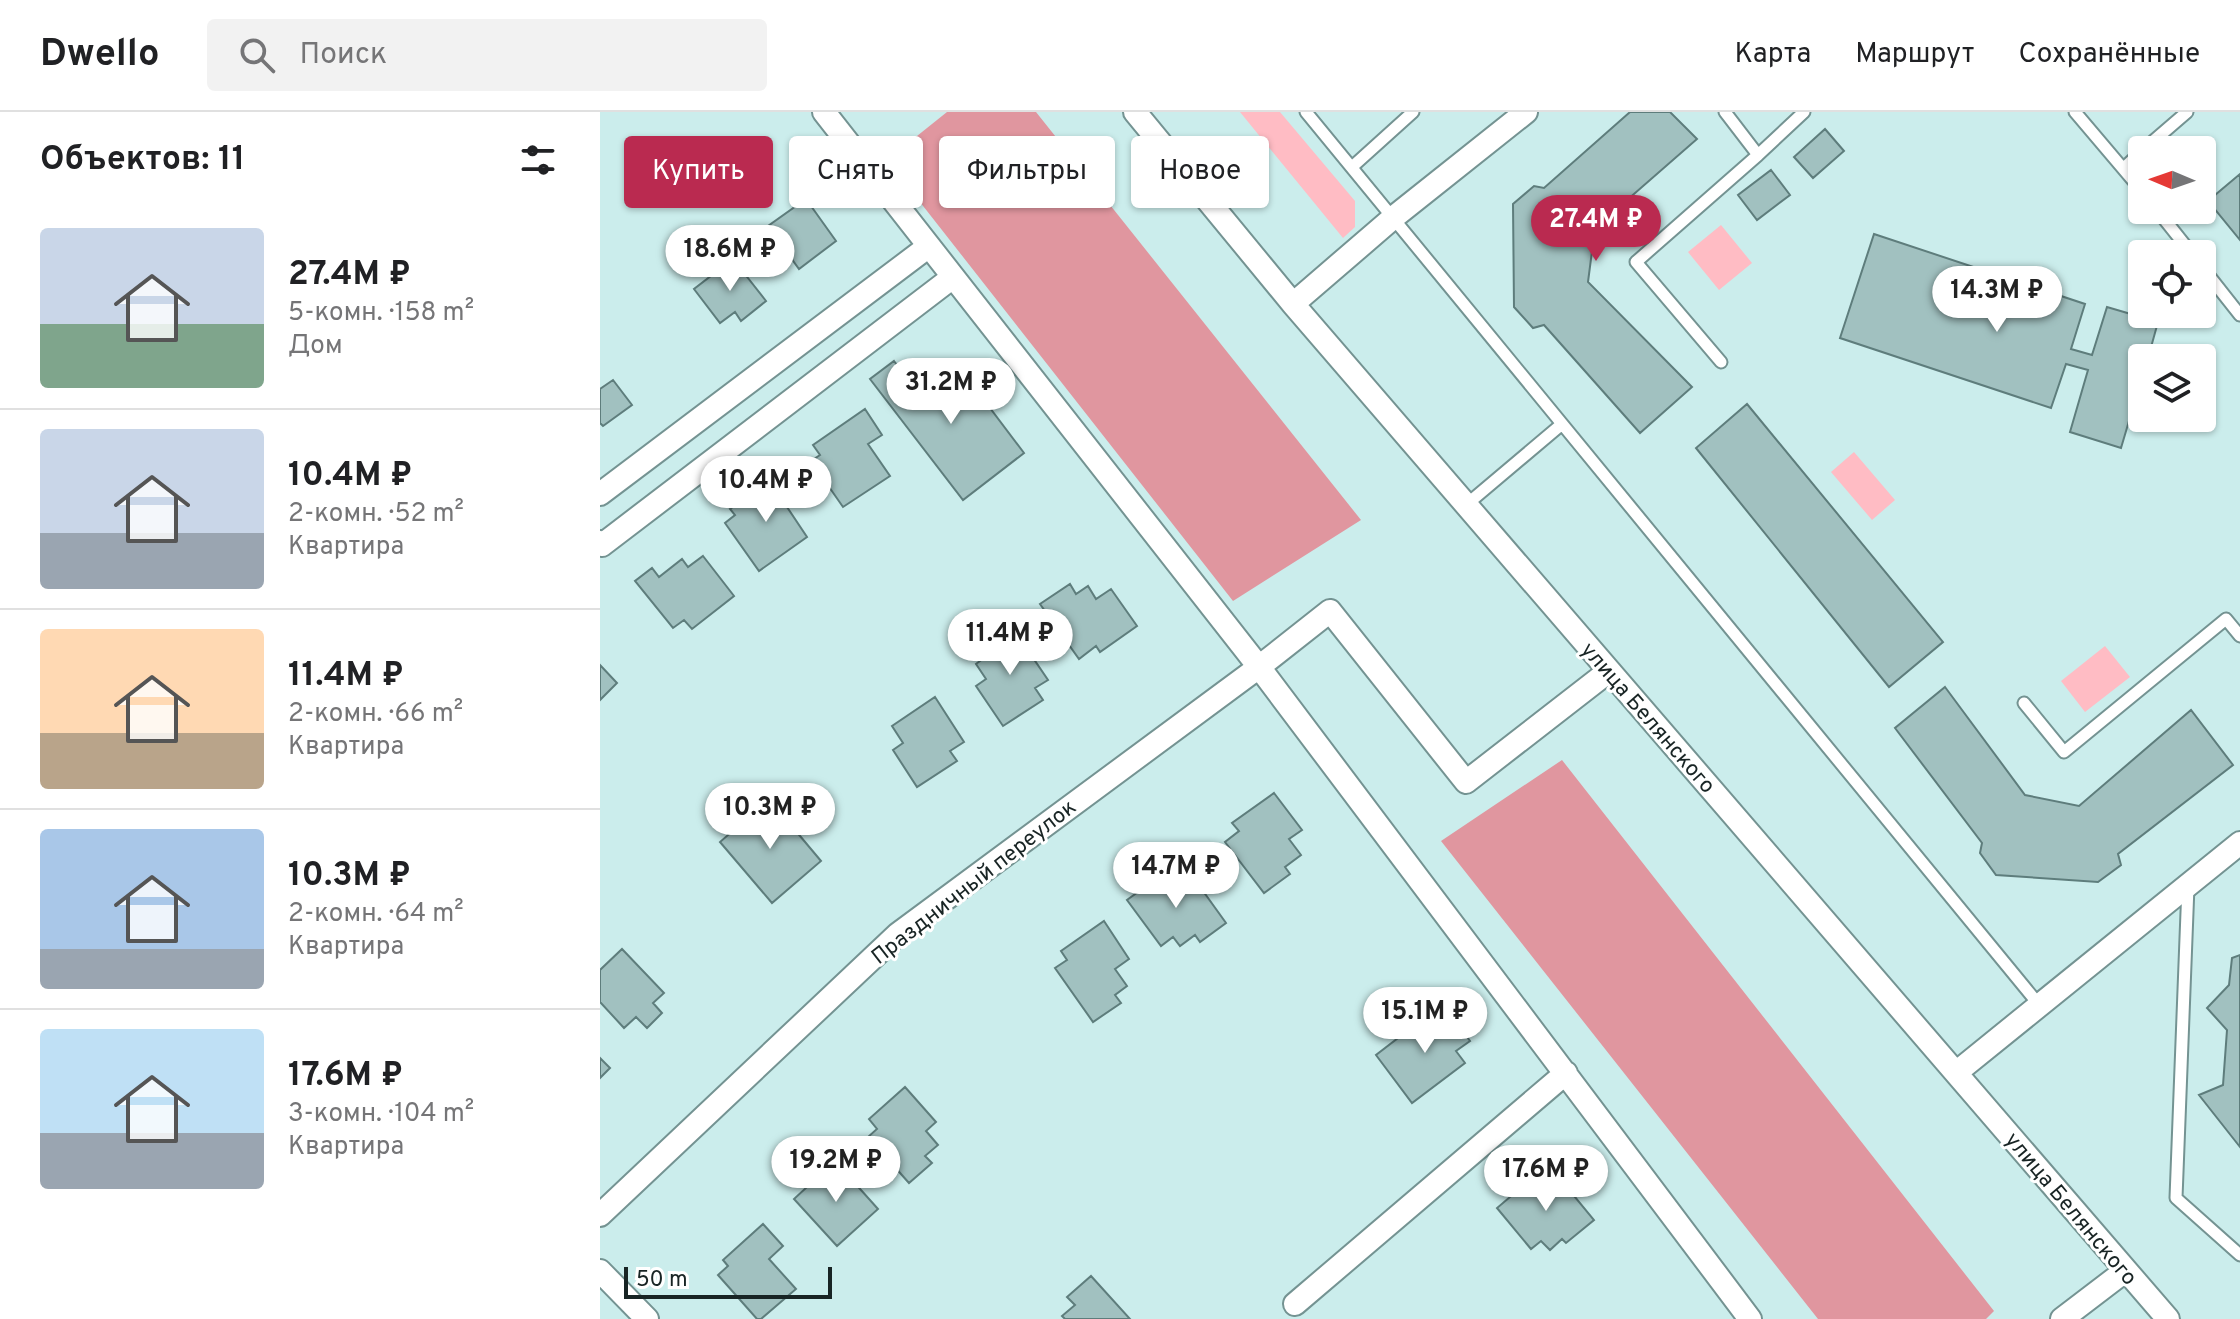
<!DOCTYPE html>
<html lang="ru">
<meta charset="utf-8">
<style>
:root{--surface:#fff;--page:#f2f2f2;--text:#202124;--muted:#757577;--line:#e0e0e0;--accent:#ba2a50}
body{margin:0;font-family:Overpass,sans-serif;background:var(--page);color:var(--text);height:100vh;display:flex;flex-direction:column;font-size:30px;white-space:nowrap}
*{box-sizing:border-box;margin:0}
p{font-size:26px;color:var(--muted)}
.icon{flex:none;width:44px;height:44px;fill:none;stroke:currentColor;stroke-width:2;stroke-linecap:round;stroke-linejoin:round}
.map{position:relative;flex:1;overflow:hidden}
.drawer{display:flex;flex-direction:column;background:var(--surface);width:600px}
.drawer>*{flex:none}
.guide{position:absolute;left:24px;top:24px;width:760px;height:72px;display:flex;gap:16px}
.needle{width:52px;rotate:272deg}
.buttons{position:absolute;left:1528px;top:24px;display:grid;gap:16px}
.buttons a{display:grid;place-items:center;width:88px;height:88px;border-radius:8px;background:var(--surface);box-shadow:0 2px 6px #0004;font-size:40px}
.scale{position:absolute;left:24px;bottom:20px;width:208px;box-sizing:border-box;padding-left:8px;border:4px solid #182424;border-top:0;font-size:22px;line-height:28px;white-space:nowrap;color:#182424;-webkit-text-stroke:6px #fff;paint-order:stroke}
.price{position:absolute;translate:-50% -68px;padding:0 18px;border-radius:28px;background:#fff;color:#222;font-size:26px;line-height:52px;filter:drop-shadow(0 2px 4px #0008)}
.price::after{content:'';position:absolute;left:50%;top:48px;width:24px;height:18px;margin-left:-12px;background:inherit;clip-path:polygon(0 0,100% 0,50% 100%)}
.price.on{background:var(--accent);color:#fff}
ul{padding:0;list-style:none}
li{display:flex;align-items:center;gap:24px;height:200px;padding:0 40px}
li+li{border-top:2px solid var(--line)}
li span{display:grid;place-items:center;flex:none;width:224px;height:160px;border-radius:8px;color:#555}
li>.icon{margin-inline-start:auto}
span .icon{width:96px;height:96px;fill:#fffc;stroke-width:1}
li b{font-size:34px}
h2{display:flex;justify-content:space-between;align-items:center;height:96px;padding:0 40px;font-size:34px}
.tag{padding:0 28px;border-radius:8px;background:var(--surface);box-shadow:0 2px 6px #0004;font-size:28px;line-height:72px}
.tag.on{background:var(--accent);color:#fff}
header{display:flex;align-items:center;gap:48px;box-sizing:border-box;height:112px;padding:0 40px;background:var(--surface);border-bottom:2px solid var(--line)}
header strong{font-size:38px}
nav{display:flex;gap:44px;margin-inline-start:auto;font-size:28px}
.search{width:560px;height:72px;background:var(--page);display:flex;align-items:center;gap:20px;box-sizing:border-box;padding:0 28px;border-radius:8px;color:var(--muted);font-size:30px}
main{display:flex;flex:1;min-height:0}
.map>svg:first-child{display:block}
</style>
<header>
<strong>Dwello</strong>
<div class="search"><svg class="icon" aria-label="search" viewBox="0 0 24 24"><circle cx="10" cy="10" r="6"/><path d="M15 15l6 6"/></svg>Поиск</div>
<nav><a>Карта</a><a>Маршрут</a><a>Сохранённые</a></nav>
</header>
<main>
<section class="drawer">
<h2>Объектов: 11<svg class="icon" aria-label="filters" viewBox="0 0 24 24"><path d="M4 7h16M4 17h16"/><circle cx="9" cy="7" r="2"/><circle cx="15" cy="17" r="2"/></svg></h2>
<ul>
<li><span style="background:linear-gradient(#c9d6e8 60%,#7fa58c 0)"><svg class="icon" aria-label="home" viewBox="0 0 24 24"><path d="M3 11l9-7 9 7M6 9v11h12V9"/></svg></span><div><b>27.4M ₽</b><p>5-комн. · 158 m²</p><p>Дом</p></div></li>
<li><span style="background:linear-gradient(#c9d6e8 65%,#9aa5b1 0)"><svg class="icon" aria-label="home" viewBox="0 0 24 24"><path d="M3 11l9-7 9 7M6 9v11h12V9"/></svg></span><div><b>10.4M ₽</b><p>2-комн. · 52 m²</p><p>Квартира</p></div></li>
<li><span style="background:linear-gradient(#ffd9b3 65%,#b9a48a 0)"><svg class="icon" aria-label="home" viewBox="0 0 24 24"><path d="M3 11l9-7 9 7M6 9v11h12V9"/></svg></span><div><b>11.4M ₽</b><p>2-комн. · 66 m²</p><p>Квартира</p></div></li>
<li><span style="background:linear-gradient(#a9c7e8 75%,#9aa5b1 0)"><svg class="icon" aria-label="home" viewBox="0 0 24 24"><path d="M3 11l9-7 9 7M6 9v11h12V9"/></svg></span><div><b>10.3M ₽</b><p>2-комн. · 64 m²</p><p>Квартира</p></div></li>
<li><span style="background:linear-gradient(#bfe0f5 65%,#9aa5b1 0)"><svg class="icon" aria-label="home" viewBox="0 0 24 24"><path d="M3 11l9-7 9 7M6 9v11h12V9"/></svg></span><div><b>17.6M ₽</b><p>3-комн. · 104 m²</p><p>Квартира</p></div></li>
</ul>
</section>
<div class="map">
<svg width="1640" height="1207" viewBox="0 0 1640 1207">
<rect width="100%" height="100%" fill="#cbedec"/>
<path fill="#ffbcc4" d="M640 0H680L755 89V115L743 126Z
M1121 113 1152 151 1119 178 1088 140Z
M1254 340 1295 388 1272 408 1231 360Z
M1505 534 1530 565 1485 600 1461 569Z"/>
<path fill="#e0969f" d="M347 0H436L761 408 633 489 287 48Z
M962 648 1394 1199 1386 1207H1218L841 729Z"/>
<path fill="#a1c1c0" stroke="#5e7d7c" stroke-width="2" d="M1030 0H1070L1097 27 995 116 988 170 1092 275 1040 321 944 213 933 216 914 195 913 92 934 74 944 76Z
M1225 17 1244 39 1213 66 1194 45Z
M1171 58 1190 83 1157 108 1138 83Z
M1640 62V128L1608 89Z
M206 87 236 129 199 157 168 114Z
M1274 122 1485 192 1471 237 1492 243 1507 195 1558 210 1548 246H1542V265L1521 336 1470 320 1488 258 1466 252 1451 296 1240 226Z
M133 147 166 189 141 209 135 200 120 211 94 177Z
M294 249 318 280 356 251 424 341 363 388 270 267Z
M13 268 32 293 3 314 0 311V277Z
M1147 292 1343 530 1289 575 1096 336Z
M265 297 282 323 268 332 290 364 243 395 211 349 220 343 213 333Z
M178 364 196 389 187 395 207 425 159 459 125 411 135 403 130 397Z
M103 444 134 484 92 517 84 508 73 516 35 469 52 456 59 465 82 447 88 455Z
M470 472 476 482 488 474 496 487 511 477 537 514 500 540 496 534 479 547 440 492Z
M412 515 448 568 435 576 443 588 403 614 376 574 386 567 376 552 388 543 383 534Z
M0 553 17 571 0 588Z
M1345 575 1425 683 1479 694 1591 598 1633 653 1518 742 1521 753 1498 770 1396 763 1380 741 1382 731 1295 616Z
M335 585 364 630 350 639 357 649 317 675 293 638 303 631 292 614Z
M674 681 702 718 689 727 701 743 685 755 690 762 664 781 625 730 639 719 632 711Z
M169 687 221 749 172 791 120 730Z
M567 759 576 771 590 761 626 811 600 830 595 823 580 834 573 825 561 834 527 788Z
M504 809 529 847 515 857 527 874 515 883 521 891 493 910 455 856 467 848 461 839Z
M22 837 64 881 53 891 62 901 47 916 36 905 24 916 0 890V858Z
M1640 843V1035L1599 983 1623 973 1627 918 1607 896 1629 873 1632 846Z
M849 900 870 929 856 939 865 951 812 991 776 943 828 903 834 911Z
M0 946 10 956 0 966Z
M305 975 336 1010 326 1019 338 1033 325 1044 332 1051 309 1071 268 1025 277 1017 269 1007Z
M235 1049 278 1097 237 1134 194 1087Z
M956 1062 994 1108 966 1131 962 1127 950 1138 941 1129 931 1137 897 1096 930 1068 938 1077Z
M163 1112 183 1134 169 1147 196 1177 161 1207H157L118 1163 128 1154 123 1148Z
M491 1164 530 1207H465L462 1204 475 1193 467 1185Z"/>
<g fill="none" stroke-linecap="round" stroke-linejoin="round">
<g stroke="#749392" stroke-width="15">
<path id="service" d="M706 0 1440 894
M1475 0 1542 79
M1543 38 1587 0
M1158 43 1204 0
M752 55 813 0
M1524 56 1542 39
M1557 98 1592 142
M1602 155 1640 203
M1121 250 1036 150 1158 43 1125 0
M866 393 962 312
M1424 591 1464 640 1626 507 1640 524
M1588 774 1576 1086 1640 1143"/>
</g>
<g stroke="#749392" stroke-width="26">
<path id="minor" d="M224 0 659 555 1150 1207
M535 0 693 192 1568 1207
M693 192 794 105 926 0
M0 382 329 134
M0 430 2 433 353 165
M1357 960 1640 731
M0 1103 298 822 659 555 730 499 866 670 1009 559
M0 1159 47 1207
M695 1192 966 961
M1462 1207 1525 1159"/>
</g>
<use href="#service" stroke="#fff" stroke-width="11"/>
<use href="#minor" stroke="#fff" stroke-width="22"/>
</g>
<g text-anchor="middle" stroke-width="6" stroke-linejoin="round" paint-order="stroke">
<g font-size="22" fill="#182424" stroke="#fff">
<text transform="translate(1049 605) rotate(49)" y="8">улица Белянского</text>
<text transform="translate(373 769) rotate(-38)" y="8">Праздничный переулок</text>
<text transform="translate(1472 1096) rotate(50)" y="8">улица Белянского</text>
</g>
</g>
</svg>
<div class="buttons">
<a><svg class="needle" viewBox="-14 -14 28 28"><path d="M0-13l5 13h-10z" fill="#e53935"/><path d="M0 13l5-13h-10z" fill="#757577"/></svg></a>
<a><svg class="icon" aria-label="locate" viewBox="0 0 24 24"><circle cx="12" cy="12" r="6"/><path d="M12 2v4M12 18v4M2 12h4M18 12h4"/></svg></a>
<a><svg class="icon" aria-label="layers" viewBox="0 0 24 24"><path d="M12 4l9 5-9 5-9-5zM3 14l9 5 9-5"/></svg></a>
</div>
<div class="scale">50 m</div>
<b class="price on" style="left:996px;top:151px">27.4M ₽</b>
<b class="price" style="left:130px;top:181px">18.6M ₽</b>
<b class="price" style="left:1397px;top:222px">14.3M ₽</b>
<b class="price" style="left:351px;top:314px">31.2M ₽</b>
<b class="price" style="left:166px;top:412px">10.4M ₽</b>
<b class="price" style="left:410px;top:565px">11.4M ₽</b>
<b class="price" style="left:170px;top:739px">10.3M ₽</b>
<b class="price" style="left:576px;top:798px">14.7M ₽</b>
<b class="price" style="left:825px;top:943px">15.1M ₽</b>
<b class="price" style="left:236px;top:1092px">19.2M ₽</b>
<b class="price" style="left:946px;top:1101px">17.6M ₽</b>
<div class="guide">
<a class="tag on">Купить</a>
<a class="tag">Снять</a>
<a class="tag">Фильтры</a>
<a class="tag">Новое</a>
</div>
</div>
</main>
